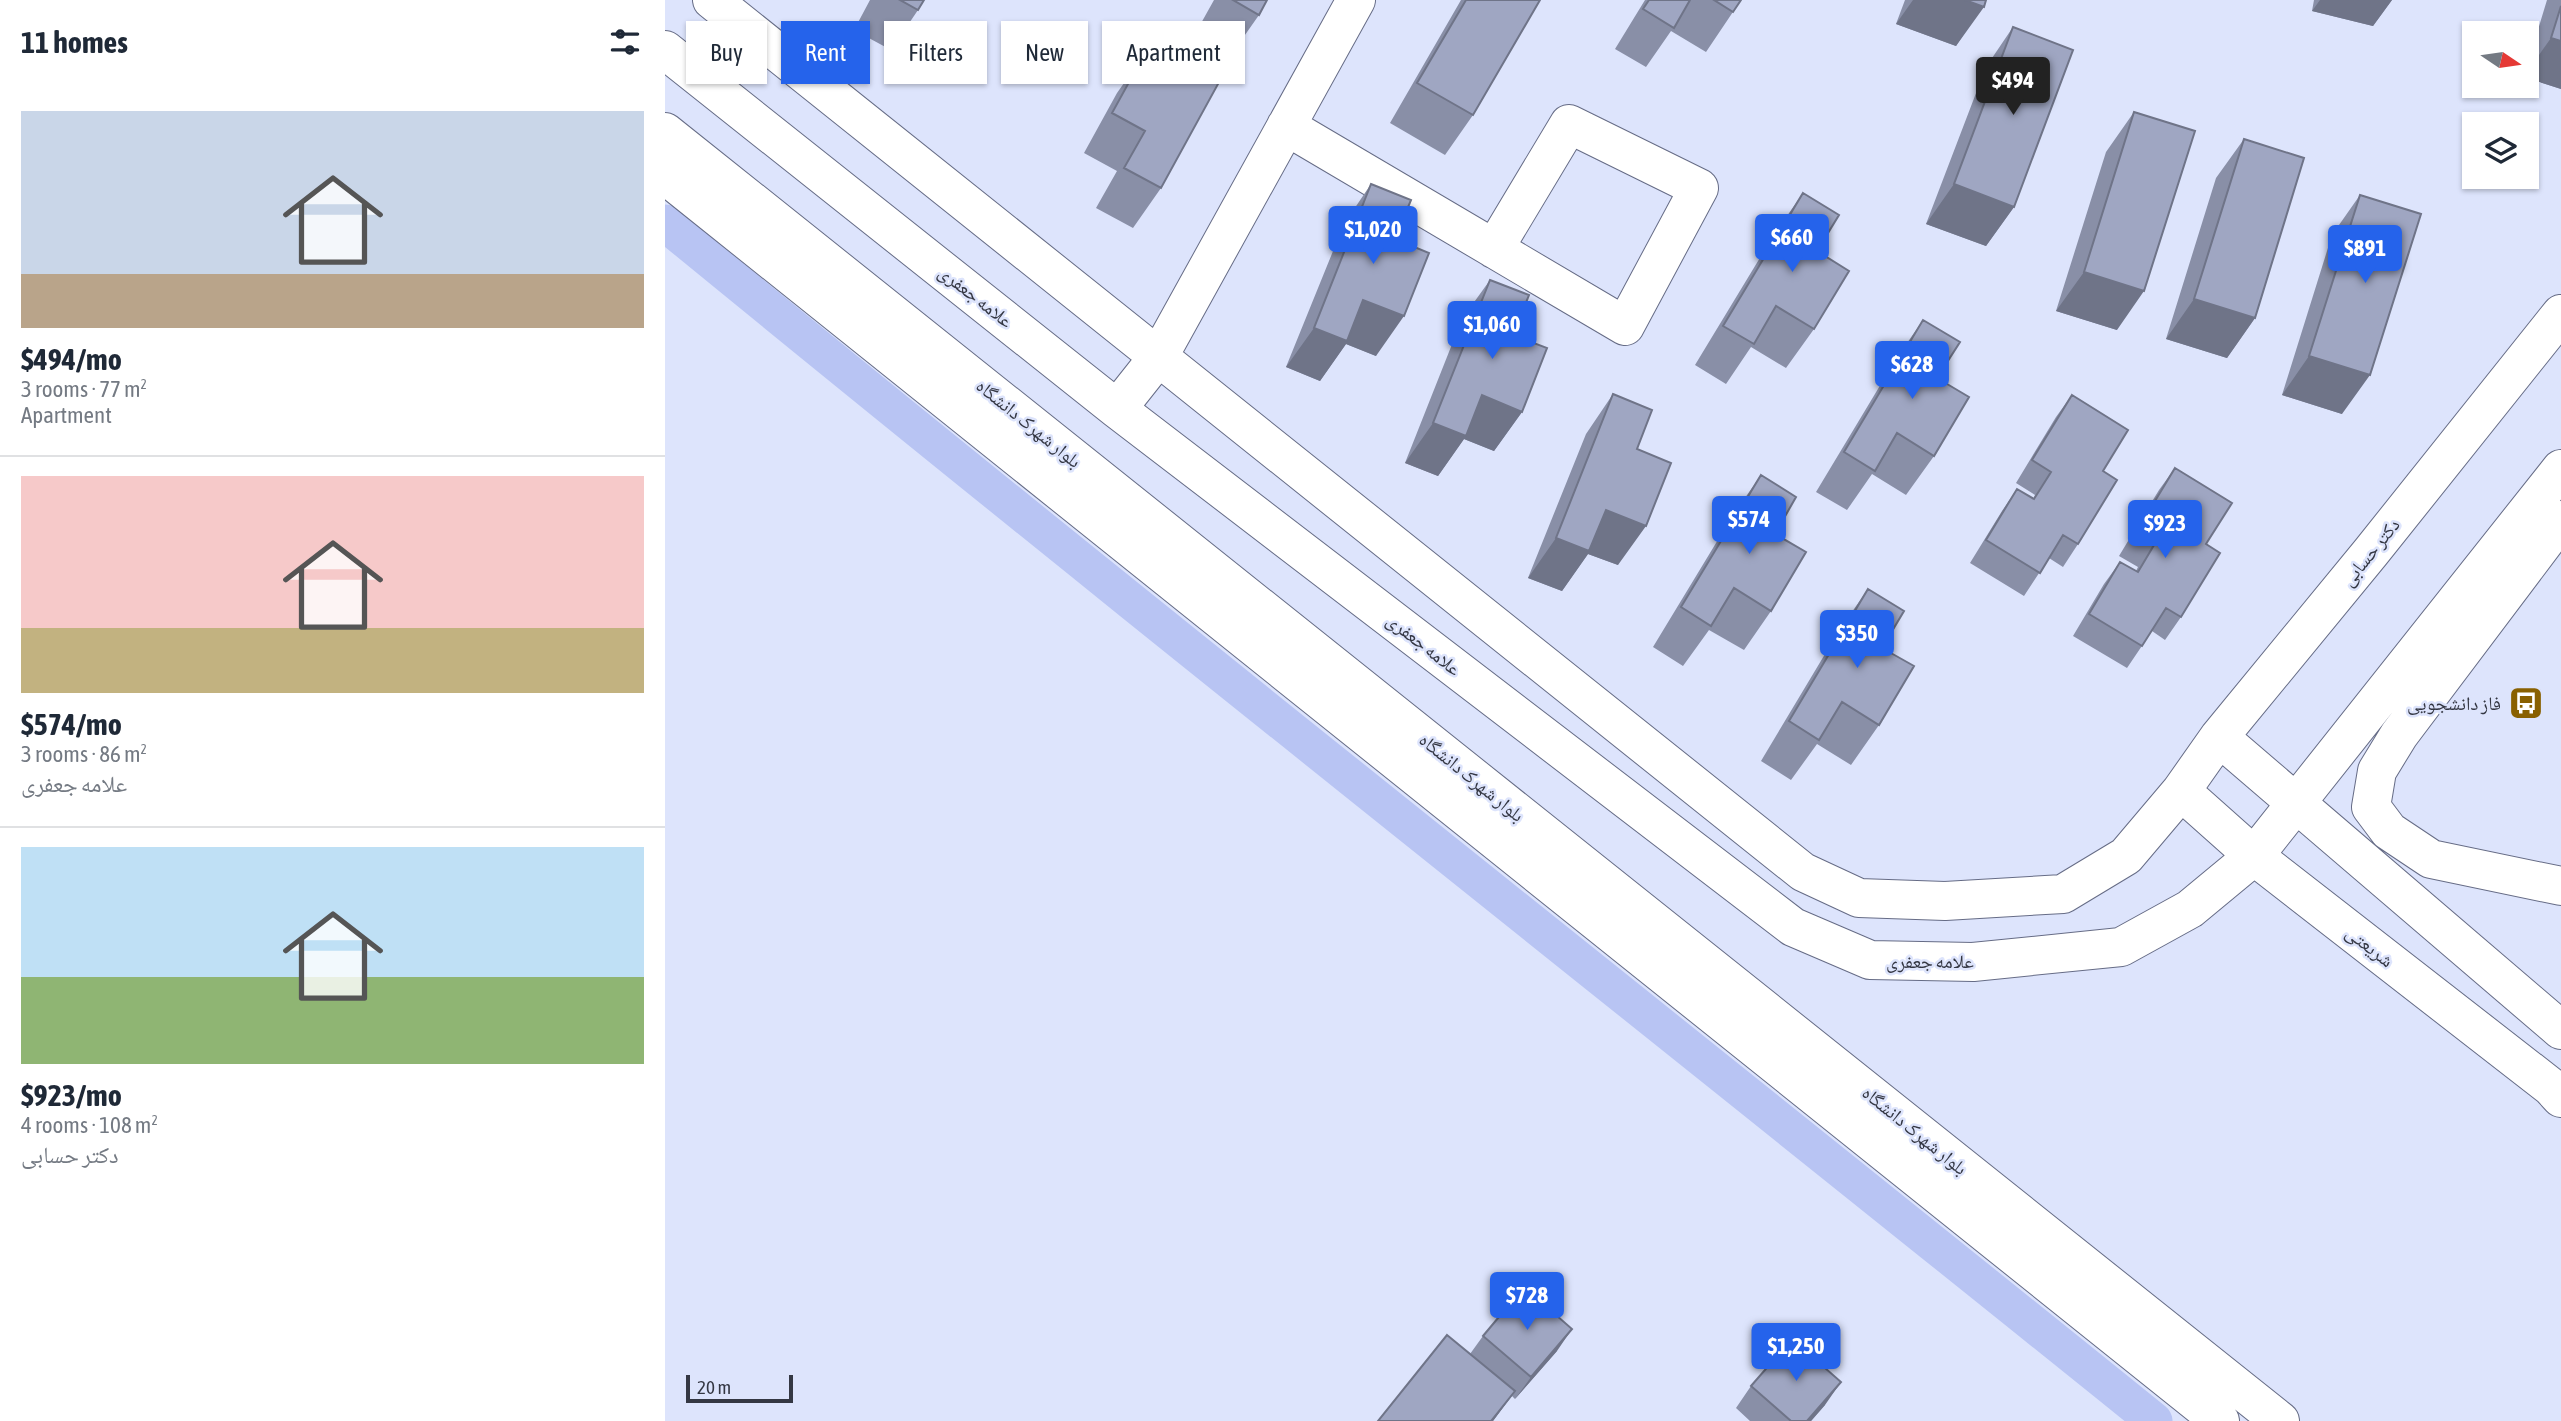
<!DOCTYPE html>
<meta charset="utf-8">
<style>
:root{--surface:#fff;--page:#f2f2f3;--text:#1f2937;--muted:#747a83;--line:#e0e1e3;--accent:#2563eb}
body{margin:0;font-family:"Asap Condensed","Noto Naskh Arabic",sans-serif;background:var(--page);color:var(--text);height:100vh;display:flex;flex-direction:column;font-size:26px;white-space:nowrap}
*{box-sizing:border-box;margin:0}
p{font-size:23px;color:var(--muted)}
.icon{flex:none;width:38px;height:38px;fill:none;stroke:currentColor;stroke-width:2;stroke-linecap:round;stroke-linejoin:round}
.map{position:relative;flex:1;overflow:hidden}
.sheet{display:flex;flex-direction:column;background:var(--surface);width:665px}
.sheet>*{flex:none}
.guide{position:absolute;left:21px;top:21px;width:665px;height:63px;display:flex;gap:14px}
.needle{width:46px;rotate:103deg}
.fabs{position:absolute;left:1797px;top:21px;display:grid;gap:14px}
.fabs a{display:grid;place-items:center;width:77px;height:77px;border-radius:0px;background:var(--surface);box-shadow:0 2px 5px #0004;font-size:35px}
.scale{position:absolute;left:21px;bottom:18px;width:107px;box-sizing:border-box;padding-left:7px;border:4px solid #343743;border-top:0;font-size:19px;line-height:24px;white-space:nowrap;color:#343743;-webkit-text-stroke:5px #dde4fc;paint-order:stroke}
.price{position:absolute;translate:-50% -60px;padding:0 16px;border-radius:7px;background:var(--accent);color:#fff;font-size:23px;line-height:46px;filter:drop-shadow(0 2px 4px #0008)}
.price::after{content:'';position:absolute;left:50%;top:42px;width:21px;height:16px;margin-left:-10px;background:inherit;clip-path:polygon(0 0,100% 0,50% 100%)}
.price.on{background:#222;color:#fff}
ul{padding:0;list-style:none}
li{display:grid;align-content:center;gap:14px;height:371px;padding:0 21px}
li+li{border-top:2px solid var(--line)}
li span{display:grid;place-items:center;height:217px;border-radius:0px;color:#555}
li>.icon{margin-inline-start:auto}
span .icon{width:126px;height:126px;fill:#fffc;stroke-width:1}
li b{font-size:30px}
h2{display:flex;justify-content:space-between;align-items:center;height:84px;padding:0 21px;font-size:30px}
.tag{padding:0 24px;border-radius:0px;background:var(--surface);box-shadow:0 2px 5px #0004;font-size:24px;line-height:63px}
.tag.on{background:var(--accent);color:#fff}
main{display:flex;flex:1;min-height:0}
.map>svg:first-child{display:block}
</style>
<main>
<section class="sheet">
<h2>11 homes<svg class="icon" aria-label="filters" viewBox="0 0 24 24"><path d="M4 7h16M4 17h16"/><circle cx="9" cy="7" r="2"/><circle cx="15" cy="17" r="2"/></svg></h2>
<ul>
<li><span style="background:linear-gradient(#c9d6e8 75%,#b9a48a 0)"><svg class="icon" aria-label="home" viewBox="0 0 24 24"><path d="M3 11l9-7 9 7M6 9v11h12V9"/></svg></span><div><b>$494/mo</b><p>3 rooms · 77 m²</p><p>Apartment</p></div></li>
<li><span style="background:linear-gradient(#f6c9c9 70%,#c2b280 0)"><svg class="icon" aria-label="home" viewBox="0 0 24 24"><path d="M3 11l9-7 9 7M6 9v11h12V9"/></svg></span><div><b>$574/mo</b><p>3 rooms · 86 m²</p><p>علامه جعفری</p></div></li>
<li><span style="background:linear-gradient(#bfe0f5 60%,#8fb573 0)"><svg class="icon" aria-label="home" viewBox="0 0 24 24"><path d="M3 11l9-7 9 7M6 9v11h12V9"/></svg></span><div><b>$923/mo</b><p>4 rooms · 108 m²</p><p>دکتر حسابی</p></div></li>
</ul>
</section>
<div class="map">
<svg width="1896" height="1421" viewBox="0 0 1896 1421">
<rect width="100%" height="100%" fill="#dde4fc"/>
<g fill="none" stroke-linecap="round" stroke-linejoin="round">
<path stroke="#b8c4f3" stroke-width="37" d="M0 223C493 627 993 1021 1489 1421"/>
<g stroke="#666c86" stroke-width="40">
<path id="minor" d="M47 0 1138 872 1194 898 1280 901 1398 894 1461 856 1516 791 1554 737 1706 552 1896 314
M0 50 452 409 1128 927 1205 960 1308 962 1456 947 1525 909 1589 856 1896 469
M621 126 960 326 1034 188 904 124 829 249
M0 132 1615 1421
M0 175 1555 1421
M452 409 494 356 691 0
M1896 520 1734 735 1712 771 1706 807 1724 831 1766 859 1896 886
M1554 737 1896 1030
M1516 791 1589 856 1886 1087 1896 1098"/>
</g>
<use href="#minor" stroke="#fff" stroke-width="38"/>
</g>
<path fill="#898fa7" d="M205 0H259L253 10 226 50 189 30Z
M549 0H602L594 15 568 52 496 188 468 228 431 208 452 171 419 153 452 93 480 53 514 72 538 38 530 34Z
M796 0H875L808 115 780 155 725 123Z
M980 0H1076L1041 52 1006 31 981 67 950 49Z
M1240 0H1321L1291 46 1231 24Z
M1649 0H1727L1708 26 1647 11Z
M1882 0H1896V89L1862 78V66Z
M1348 27 1349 207 1321 246 1261 224 1321 67Z
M1469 112 1452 330 1391 311 1441 152Z
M1579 139 1590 318 1562 358 1501 339 1551 178Z
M706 184 730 239 711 356 681 344 655 381 621 367 679 224Z
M1138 193 1152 251 1149 329 1121 368 1086 347 1061 384 1030 365 1110 233Z
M1695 195 1677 414 1617 395 1667 235Z
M825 280 848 335 857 412 829 451 799 439 773 476 740 463 797 319Z
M1258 320 1272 378 1269 456 1241 495 1207 474 1182 510 1151 492 1231 359Z
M948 394 972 449 953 565 923 554 897 591 863 578 921 434Z
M1407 395 1438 471 1413 544 1398 567 1384 558 1359 596 1305 563 1337 511 1352 489 1368 499 1370 495 1351 483 1391 417Z
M1510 468 1541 544 1516 617 1500 640 1487 631 1462 668 1408 636 1439 584 1455 562 1471 571 1473 567 1454 556 1494 490Z
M1096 475 1110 534 1106 611 1079 650 1044 630 1018 666 988 647 1068 515Z
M1203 589 1217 648 1214 725 1186 765 1152 744 1126 780 1096 761 1175 629Z
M818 1336 892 1351 850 1399 847 1396 828 1421H713L805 1354Z
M1086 1386 1160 1405 1146 1421H1085L1071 1408Z"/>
<path fill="#6f7488" d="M1248 0H1300L1319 7 1291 46 1231 24Z
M1655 0H1727L1708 26 1647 11Z
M1886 38 1896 41V89L1862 78V72Z
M1289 184 1349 207 1321 246 1261 224Z
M1419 272 1479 291 1452 330 1391 311Z
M1529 299 1590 318 1562 358 1501 339Z
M698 300 739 316 711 356 681 344 655 381 621 367 649 328Z
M1644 356 1705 375 1677 414 1617 395Z
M817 395 857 412 829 451 799 439 773 476 740 463 768 423Z
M941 510 981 526 953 565 923 554 897 591 863 578 891 538Z
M907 1329 892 1351 850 1399 866 1377Z
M1176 1382 1160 1405 1146 1421H1142Z
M850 1391 828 1421H826Z"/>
<path fill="#9fa6c2" stroke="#6f7488" stroke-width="2" d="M235 0H259L253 10Z
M568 0H602L594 15Z
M801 0H875L808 115 752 83Z
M984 0H1025L1009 28 978 9Z
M1049 0H1076L1068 12Z
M1300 0H1321L1319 7Z
M1896 6V41L1886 38Z
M1348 27 1408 50 1349 207 1289 184Z
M539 36 570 53 496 188 459 168 480 131 447 113 480 53 518 74Z
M1469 112 1530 131 1479 291 1419 272Z
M1579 139 1639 158 1590 318 1529 299Z
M706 184 746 200 730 239 764 253 739 316 698 300 682 341 649 328Z
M1138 193 1174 215 1152 251 1184 271 1149 329 1111 306 1089 344 1058 326Z
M1695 195 1756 214 1705 375 1644 356Z
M825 280 864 295 848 335 882 348 857 412 817 395 801 436 768 423Z
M1258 320 1295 342 1272 378 1304 397 1269 456 1232 433 1210 471 1179 452Z
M948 394 987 410 972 449 1006 463 981 526 941 510 924 551 891 538Z
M1407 395 1463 430 1438 471 1452 480 1413 544 1398 535 1375 573 1321 540 1352 489 1369 499 1386 472 1367 460Z
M1510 468 1567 503 1541 544 1555 553 1516 617 1501 608 1477 646 1424 614 1455 562 1473 572 1489 545 1470 534Z
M1096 475 1131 497 1110 534 1141 552 1106 611 1069 588 1046 626 1016 607Z
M1203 589 1239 611 1217 648 1249 666 1214 725 1177 702 1154 740 1124 721Z
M859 1287 907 1329 866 1377 818 1336Z
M782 1335 850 1391 826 1421H713Z
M1127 1339 1176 1382 1142 1421H1126L1086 1386Z"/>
<defs>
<g id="bus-square" transform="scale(1.75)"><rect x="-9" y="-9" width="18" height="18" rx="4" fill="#896000" stroke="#dde4fc"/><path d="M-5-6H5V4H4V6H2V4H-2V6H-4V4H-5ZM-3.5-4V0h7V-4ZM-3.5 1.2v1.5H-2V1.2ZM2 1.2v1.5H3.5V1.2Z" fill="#fff"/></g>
</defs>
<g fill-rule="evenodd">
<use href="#bus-square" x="1861" y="703"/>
</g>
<g text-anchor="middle" stroke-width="5" stroke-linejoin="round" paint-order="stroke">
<g font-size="19" fill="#343743" stroke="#dde4fc">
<text transform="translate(311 296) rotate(38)" y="7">علامه جعفری</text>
<text transform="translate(364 423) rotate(39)" y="7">بلوار شهرک دانشگاه</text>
<text transform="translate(1705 552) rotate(-51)" y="7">دکتر حسابی</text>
<text transform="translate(759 644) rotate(38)" y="7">علامه جعفری</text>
<text transform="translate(807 777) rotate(39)" y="7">بلوار شهرک دانشگاه</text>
<text transform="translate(1705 946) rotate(38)" y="7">شریعتی</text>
<text x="1265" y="968">علامه جعفری</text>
<text transform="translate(1250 1130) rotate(39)" y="7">بلوار شهرک دانشگاه</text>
</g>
<g font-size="19" fill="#343743" stroke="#dde4fc" text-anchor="end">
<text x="1836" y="710">فاز دانشجویی</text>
</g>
</g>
</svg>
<div class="fabs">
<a><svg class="needle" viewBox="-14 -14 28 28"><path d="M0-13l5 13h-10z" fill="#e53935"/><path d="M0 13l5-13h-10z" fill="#747a83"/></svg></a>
<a><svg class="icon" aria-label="layers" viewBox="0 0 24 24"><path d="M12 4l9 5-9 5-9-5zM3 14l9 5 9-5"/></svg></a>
</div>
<div class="scale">20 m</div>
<b class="price on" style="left:1348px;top:117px">$494</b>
<b class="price" style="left:708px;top:266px">$1,020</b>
<b class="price" style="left:1127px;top:274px">$660</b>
<b class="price" style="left:1700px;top:285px">$891</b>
<b class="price" style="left:827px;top:361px">$1,060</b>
<b class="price" style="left:1247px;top:401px">$628</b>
<b class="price" style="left:1084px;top:556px">$574</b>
<b class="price" style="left:1500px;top:560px">$923</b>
<b class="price" style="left:1192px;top:670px">$350</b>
<b class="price" style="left:862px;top:1332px">$728</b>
<b class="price" style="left:1131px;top:1383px">$1,250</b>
<div class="guide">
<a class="tag">Buy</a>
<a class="tag on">Rent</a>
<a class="tag">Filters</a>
<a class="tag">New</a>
<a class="tag">Apartment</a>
</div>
</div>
</main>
